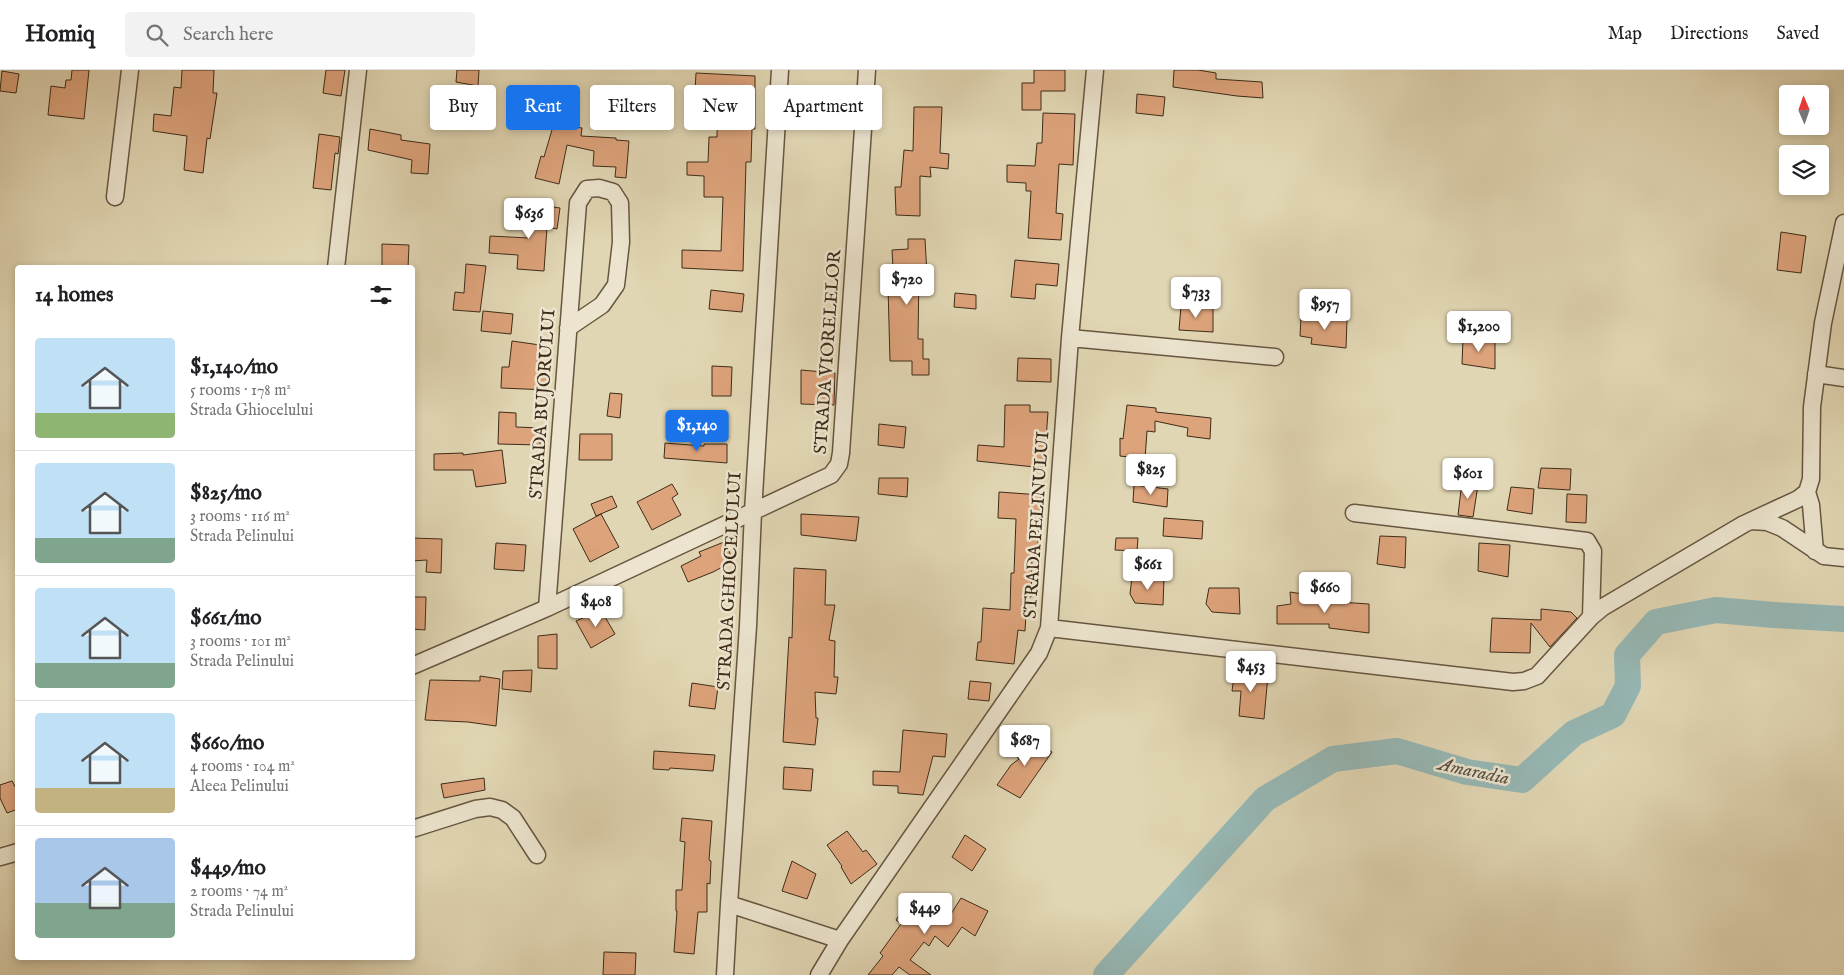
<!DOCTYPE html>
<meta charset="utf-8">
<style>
:root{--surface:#fff;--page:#f2f2f2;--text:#202124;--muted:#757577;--line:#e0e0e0;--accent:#1a73e8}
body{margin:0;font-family:"IM FELL English",serif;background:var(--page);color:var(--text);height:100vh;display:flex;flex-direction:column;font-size:19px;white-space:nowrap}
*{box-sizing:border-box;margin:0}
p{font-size:16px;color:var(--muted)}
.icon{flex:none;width:28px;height:28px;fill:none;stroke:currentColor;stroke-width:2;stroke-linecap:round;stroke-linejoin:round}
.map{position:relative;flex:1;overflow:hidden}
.panel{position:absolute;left:15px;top:195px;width:400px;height:695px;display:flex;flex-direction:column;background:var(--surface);border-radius:5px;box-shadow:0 2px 8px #0003}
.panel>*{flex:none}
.top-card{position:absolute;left:430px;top:15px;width:475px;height:45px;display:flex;gap:10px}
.needle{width:32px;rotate:358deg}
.buttons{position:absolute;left:1779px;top:15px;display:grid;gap:10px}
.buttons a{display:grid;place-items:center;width:50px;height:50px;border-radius:5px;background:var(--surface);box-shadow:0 2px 8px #0003;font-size:25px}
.price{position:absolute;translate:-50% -42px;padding:0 11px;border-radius:5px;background:#fff;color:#222;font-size:16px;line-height:32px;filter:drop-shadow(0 1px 2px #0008)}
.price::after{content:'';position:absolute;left:50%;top:30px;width:15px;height:11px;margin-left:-8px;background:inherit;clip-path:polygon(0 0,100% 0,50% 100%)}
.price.on{background:var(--accent);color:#fff}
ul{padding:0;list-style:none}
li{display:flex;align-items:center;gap:15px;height:125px;padding:0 20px}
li+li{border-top:1px solid var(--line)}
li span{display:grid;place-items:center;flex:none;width:140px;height:100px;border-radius:5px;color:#555}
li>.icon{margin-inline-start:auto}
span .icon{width:60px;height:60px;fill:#fffc;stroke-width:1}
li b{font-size:21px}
h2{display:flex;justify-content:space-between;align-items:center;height:60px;padding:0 20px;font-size:21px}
.tag{padding:0 18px;border-radius:5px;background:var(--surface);box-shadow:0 2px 8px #0003;font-size:18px;line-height:45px}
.tag.on{background:var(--accent);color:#fff}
header{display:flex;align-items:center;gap:30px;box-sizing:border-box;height:70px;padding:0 25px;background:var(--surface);border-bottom:1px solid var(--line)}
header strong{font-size:24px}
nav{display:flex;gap:28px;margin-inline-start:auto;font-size:18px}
.search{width:350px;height:45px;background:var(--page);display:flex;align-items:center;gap:12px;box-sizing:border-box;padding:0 18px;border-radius:5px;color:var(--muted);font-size:19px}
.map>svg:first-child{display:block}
</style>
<header>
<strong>Homiq</strong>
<div class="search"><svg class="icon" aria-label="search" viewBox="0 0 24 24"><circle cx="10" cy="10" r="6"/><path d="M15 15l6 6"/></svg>Search here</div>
<nav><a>Map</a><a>Directions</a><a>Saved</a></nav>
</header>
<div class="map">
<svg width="1844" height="905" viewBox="0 0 1844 905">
<rect width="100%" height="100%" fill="#e1d6b3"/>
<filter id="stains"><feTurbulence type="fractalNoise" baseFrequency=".004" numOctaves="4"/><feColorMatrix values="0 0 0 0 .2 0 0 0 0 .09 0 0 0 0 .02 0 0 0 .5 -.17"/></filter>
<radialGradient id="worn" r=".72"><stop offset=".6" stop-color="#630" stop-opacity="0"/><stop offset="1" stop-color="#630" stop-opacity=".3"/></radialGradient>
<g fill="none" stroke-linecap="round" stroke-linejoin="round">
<path stroke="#96b7b4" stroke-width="26" d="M1106 905 1265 729 1333 689 1397 681 1467 702 1522 710 1574 663 1613 645 1628 616 1627 585 1656 552 1716 540 1774 545 1844 549"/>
</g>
<path fill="#dda37b" stroke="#3e2b19" d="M72 0H89L84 49 48 45 51 16 65 18 66 10H71Z
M182 0H214L213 23H217L210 69 207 68 203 103 184 100 187 66 153 61 154 44 171 46 174 17 181 18Z
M326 0H345L341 26 323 23Z
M457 0H479L478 16 456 12Z
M1034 0H1065V21H1041V40H1022V13H1034Z
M1174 0H1198L1216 3V9L1262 12 1263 28 1237 26 1173 17Z
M2 1 19 4 16 23 0 21Z
M696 3 755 6V59H752L751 92H746L743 201 682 198V180L721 181 723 127H704V106L687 105V92H708L709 67H717L718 22 695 21Z
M1137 24 1165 27 1163 46 1136 43Z
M914 37H942L940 83 949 84 948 99 930 97 931 107 920 106V146L896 145 895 117H901L904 80 913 81Z
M1043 43 1075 44 1073 95 1059 94 1056 143 1063 144 1061 170 1028 168 1031 121H1026V113L1007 112V95L1035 96 1037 73H1042Z
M554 53 582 58 581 66 616 68V70L629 71 626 108 615 107 616 97 593 96 594 81 567 75 559 114 535 108 541 86 544 87Z
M370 59 401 65V70L430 74 428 104 411 103 412 90 368 80Z
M319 64 340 67 338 84 335 83 331 120 313 118Z
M533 134 560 138 557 159 547 157 544 201 517 199 518 185 489 183 490 166 529 168Z
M1781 162 1806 166 1801 203 1777 200Z
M908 169H925L927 204H919L918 269H923V289H929V305H912V291H890L888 217H894L892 180 908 179Z
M382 174 409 175 408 198H382Z
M1015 190 1059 194 1057 216 1036 214 1035 229 1011 227Z
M466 194 486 196 480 242 453 240 455 222 464 223Z
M711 220 744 224 742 242 709 239Z
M955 223 976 225V239L954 237Z
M1181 236 1213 238V262L1179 260Z
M483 241 513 244 511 264 481 261Z
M1301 246 1347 250 1346 278 1311 274 1312 268 1300 266Z
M1463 268 1495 272V299L1462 294Z
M512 271 540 275 537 299H549L548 320 501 318 502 297H509Z
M1018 288 1051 289V312L1017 311Z
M712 296 732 297 731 326H712Z
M801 300 835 303 834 335 801 334Z
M610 323 622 324 620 348 607 346Z
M1005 335H1030V342H1048L1044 398 977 391 978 375 1004 377Z
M1127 335 1156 338V342L1211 348 1210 369 1187 366 1188 358 1155 351V362L1147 361 1145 389 1120 386V368L1123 369Z
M499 342 516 343V357L541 358 540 375 498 374Z
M879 354 906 357 904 378 878 375Z
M580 364H612V390H579Z
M665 373 704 376V374H727V393L664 388Z
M502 380 506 413 476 417 473 400H434V384L463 383V385Z
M1541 398 1571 399 1570 420 1538 418Z
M879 408H908L907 427 878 424Z
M1462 412 1478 415 1473 447 1458 445Z
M672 414 678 424 672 428 681 445 652 460 637 432Z
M1134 415 1168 419 1167 437 1133 432Z
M1511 417 1534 419 1532 444 1507 440Z
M999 422 1041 425 1037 490H1032L1031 527H1027L1025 561 1018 560 1014 594 976 590 978 572H981L983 538 1010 540 1011 503H1014L1016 449 998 448Z
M1567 424 1587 425 1586 453 1566 452Z
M612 426 617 437 596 446 591 434Z
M601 444 619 477 590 492 573 459Z
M801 444 859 447 856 471 801 465Z
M1164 448 1203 451 1202 469 1163 466Z
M1380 466 1406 467 1405 498 1377 494Z
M412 468 442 469 441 503 426 502 427 490 412 491Z
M1116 468H1138L1137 481 1115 480Z
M724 472 734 491 713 502 688 512 681 496 701 486 699 482Z
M496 473 526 475 524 501 494 499Z
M1479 473 1510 475 1508 507 1478 501Z
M794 498 826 500 825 535H835L829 570 835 571 834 607H838L836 624 815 622 816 648H818L815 675 783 672 789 567 792 568Z
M1132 507 1164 509 1163 535 1135 533 1130 524Z
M1209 518H1239L1240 544 1212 542 1206 534Z
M1290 522 1309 525V530L1369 534V563L1329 558V554H1277V536L1291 534Z
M412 527H426L425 560 412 559Z
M1541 539 1571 542 1577 548 1550 577 1531 553 1530 583 1490 582 1492 548 1541 550Z
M601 540 615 564 591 578 576 551Z
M557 564V599L538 598V566Z
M1235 599 1268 605 1264 649 1239 646 1241 621H1232Z
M532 600 531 622 502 619 503 601Z
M480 606 500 609 496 656 468 652 425 650 430 610 480 611Z
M970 611 991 613 989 631 968 629Z
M692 613 718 617 715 639 689 636Z
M903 660 947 664 945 687 933 686 923 725 898 723V716L873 715V701L900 702Z
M1027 665 1052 682 1020 728 997 715 1011 695 1019 689 1013 683Z
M654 681 715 685 713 701 670 698 669 700 653 699Z
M784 697 813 699 811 721 783 719Z
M484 708 485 720 444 728 441 714Z
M12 711 18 722V739L7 743 0 728V715Z
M682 748 712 751 709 790 711 791 710 814 707 813V842H698L694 884 674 882 677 841H676V820H682L685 772 680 771Z
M847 761 863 782 866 780 877 794 851 814 841 797 842 796 827 775Z
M965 765 986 779 972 801 952 787Z
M792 791 816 804 807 829 782 821Z
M961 828 988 841 975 866 962 857 948 877 935 866 929 876 924 872 910 890 931 905H910L899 897 892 905H868L883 886 880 883 901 854 896 850 908 832 914 836 916 830 946 852Z
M604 882 636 883 635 905H603Z"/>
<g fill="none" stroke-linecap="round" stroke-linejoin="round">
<g stroke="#675640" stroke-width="19">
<path id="minor" d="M115 127 130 0
M336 198 358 0
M1070 268 1275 287
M1816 304 1844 308
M1807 422 1811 435 1815 481
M1354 443 1587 471 1593 481 1591 547
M1752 451 1767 452 1782 458 1824 486 1844 488
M547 538 578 133 587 119 599 118 613 122 620 133 621 172 616 215 602 235 568 258
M1049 558 1513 612 1524 611 1537 606 1591 547 1603 537 1744 454 1798 429 1807 422 1811 409 1812 337 1823 253 1844 153
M412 596 547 538 831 405 839 394 841 383 867 0
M412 759 475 739 490 737 502 740 513 748 537 785
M0 787 18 782
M729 834 840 870
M725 905 729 834 748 556 753 442 780 0
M819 905 840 870 1039 583 1049 558 1070 268 1095 0"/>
</g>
<use href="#minor" stroke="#ece4ce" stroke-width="16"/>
</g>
<g text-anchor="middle" stroke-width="5" stroke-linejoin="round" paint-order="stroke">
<g font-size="18" fill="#3e2b19" stroke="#ece4ce">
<text transform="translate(827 282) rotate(-86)" y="6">STRADA VIORELELOR</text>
<text transform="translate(542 334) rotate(-86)" y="6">STRADA BUJORULUI</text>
<text transform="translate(1036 455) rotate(-86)" y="6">STRADA PELINULUI</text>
<text transform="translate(729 511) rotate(-87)" y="6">STRADA GHIOCELULUI</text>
</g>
<g font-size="19" font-style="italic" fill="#544e40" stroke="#ece4ce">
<text transform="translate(1474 700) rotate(12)" y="7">Amaradia</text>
</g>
</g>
<rect width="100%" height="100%" filter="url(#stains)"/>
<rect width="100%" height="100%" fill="url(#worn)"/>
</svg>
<div class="buttons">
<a><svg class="needle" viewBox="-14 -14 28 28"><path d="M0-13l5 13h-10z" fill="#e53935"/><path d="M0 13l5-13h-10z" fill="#757577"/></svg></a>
<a><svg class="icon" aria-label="layers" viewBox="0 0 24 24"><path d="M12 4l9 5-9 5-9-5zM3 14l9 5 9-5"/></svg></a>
</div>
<b class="price" style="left:529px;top:170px">$636</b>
<b class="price" style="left:907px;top:236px">$720</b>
<b class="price" style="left:1196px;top:249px">$733</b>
<b class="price" style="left:1325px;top:261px">$957</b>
<b class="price" style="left:1479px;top:283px">$1,200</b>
<b class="price on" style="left:697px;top:382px">$1,140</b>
<b class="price" style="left:1151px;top:426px">$825</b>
<b class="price" style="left:1468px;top:430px">$601</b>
<b class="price" style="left:1148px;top:521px">$661</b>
<b class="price" style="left:1325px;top:544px">$660</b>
<b class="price" style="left:596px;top:558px">$408</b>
<b class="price" style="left:1251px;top:623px">$453</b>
<b class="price" style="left:1025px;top:697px">$687</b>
<b class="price" style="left:925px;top:865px">$449</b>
<div class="top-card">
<a class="tag">Buy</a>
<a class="tag on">Rent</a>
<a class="tag">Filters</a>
<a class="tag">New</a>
<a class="tag">Apartment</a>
</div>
<section class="panel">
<h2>14 homes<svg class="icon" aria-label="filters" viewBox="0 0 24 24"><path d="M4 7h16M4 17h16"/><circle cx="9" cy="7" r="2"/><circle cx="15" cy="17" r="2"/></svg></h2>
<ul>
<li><span style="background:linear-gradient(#bfe0f5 75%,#8fb573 0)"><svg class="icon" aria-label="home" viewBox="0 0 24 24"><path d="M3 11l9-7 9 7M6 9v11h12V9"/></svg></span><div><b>$1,140/mo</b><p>5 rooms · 178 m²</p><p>Strada Ghiocelului</p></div></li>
<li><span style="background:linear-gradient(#bfe0f5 75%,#7fa58c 0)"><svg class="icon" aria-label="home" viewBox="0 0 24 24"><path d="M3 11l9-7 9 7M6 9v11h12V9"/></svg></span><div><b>$825/mo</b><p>3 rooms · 116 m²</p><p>Strada Pelinului</p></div></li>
<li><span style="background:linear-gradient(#bfe0f5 75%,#7fa58c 0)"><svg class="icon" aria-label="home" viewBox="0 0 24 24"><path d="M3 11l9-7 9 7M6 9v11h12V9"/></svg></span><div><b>$661/mo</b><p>3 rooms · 101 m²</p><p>Strada Pelinului</p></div></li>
<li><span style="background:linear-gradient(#bfe0f5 75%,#c2b280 0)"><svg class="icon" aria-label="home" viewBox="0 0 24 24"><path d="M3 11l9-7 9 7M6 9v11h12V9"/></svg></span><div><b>$660/mo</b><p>4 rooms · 104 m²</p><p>Aleea Pelinului</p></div></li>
<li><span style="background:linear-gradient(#a9c7e8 65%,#7fa58c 0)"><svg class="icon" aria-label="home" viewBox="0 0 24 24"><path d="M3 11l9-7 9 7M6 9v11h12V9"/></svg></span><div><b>$449/mo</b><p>2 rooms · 74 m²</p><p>Strada Pelinului</p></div></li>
</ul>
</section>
</div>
